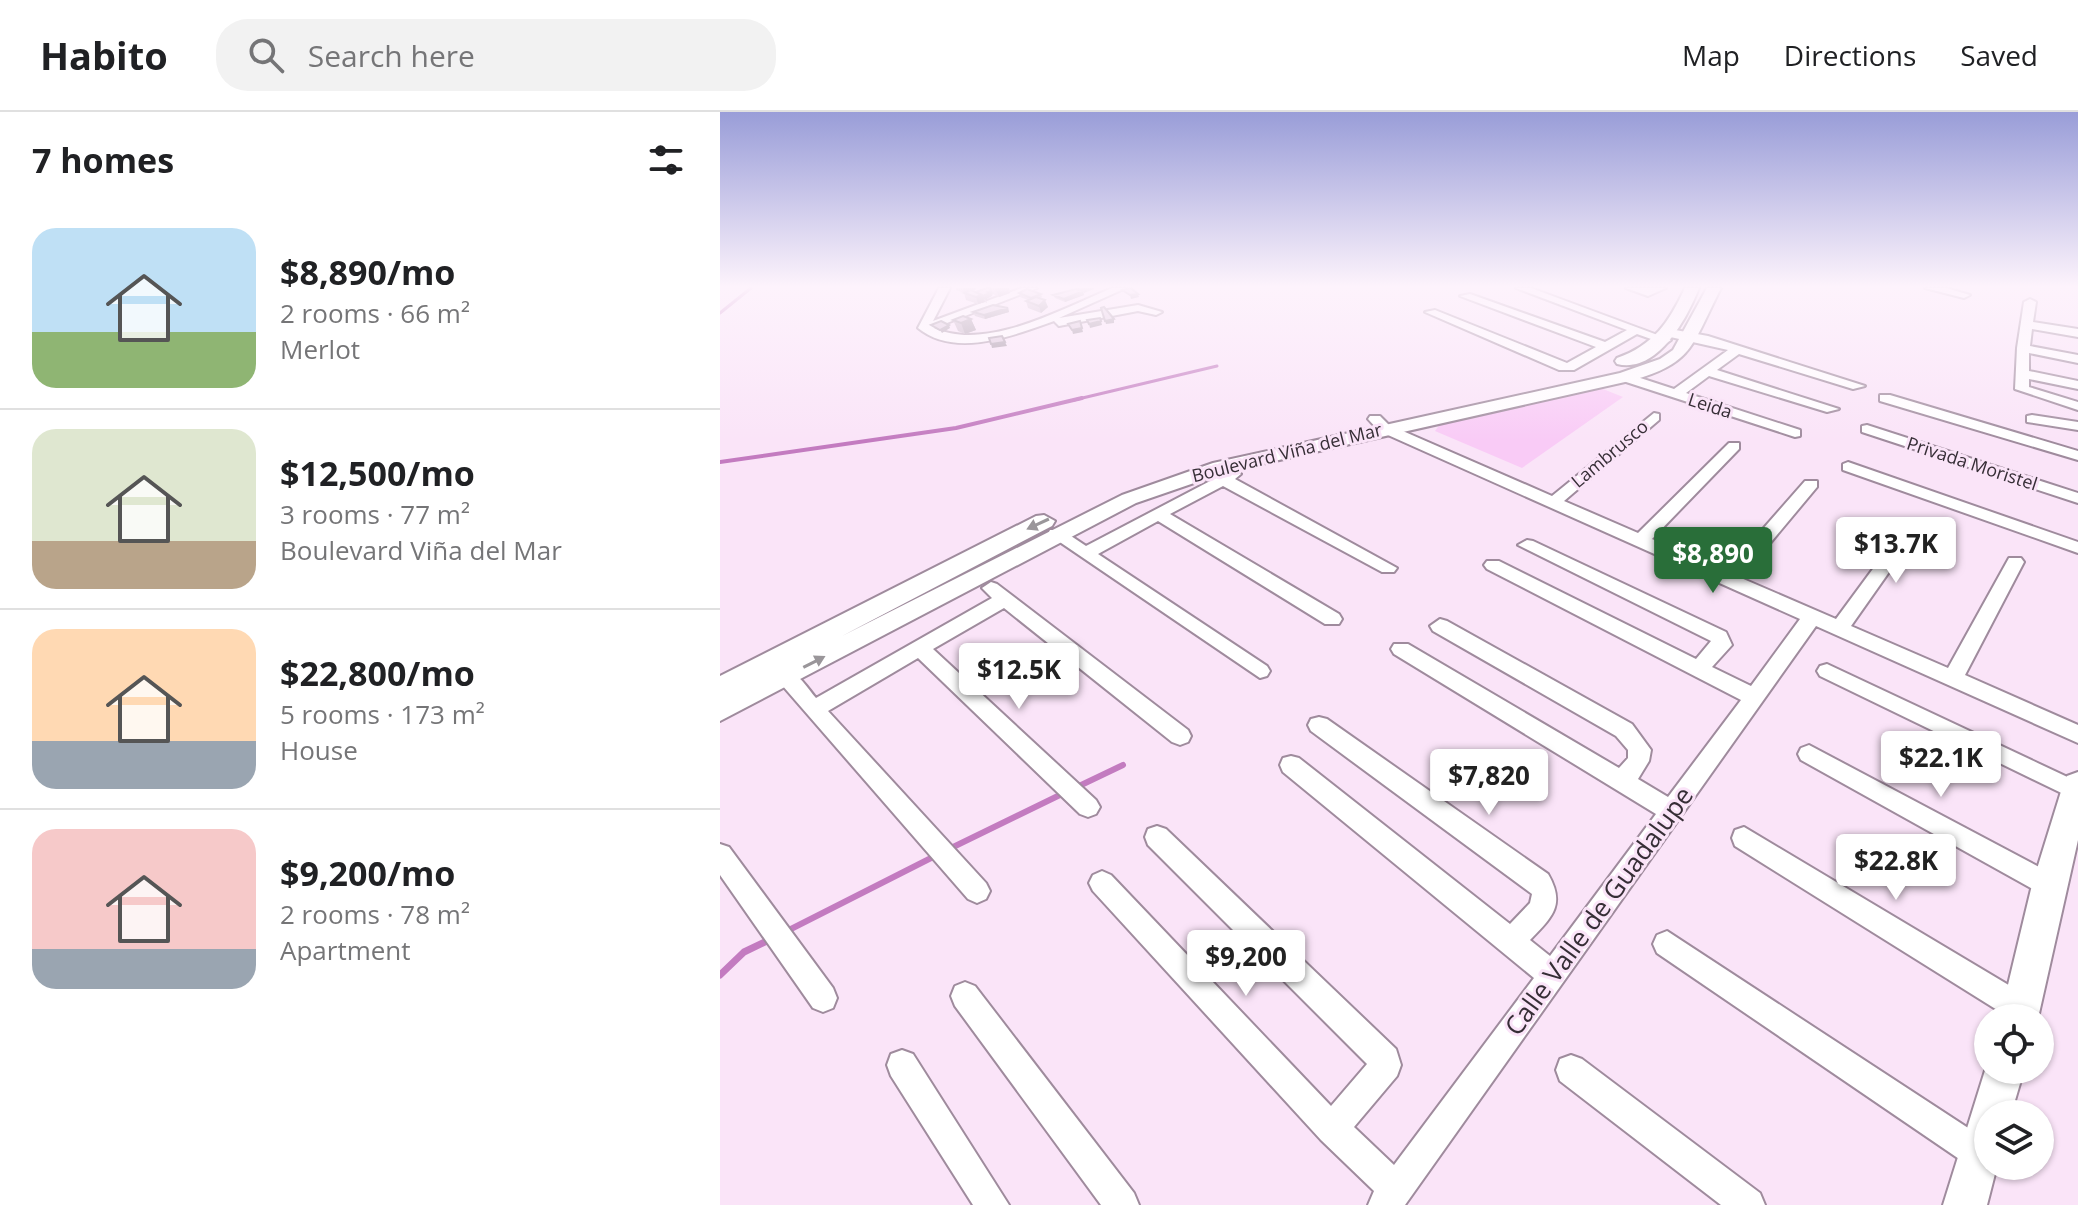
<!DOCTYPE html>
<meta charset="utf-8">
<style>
:root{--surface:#fff;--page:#f2f2f2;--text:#202124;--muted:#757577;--line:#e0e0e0;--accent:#296e39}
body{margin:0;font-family:"Open Sans",sans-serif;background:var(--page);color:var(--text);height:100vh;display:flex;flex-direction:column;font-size:30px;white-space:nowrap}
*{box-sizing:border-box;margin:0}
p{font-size:26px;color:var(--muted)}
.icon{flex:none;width:44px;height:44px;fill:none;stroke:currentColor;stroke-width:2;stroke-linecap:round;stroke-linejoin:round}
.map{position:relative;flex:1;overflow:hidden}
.side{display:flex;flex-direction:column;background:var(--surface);width:720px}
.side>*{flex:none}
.tools{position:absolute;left:1254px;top:892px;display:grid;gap:16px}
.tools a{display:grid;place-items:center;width:80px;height:80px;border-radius:50%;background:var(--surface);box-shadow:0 2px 6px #0004;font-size:40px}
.price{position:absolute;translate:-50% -68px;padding:0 18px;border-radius:8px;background:#fff;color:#222;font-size:26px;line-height:52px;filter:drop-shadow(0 2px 4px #0008)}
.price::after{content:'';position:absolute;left:50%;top:48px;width:24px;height:18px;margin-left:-12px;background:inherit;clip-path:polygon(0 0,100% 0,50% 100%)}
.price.current{background:var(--accent);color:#fff}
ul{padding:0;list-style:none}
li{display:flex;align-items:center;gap:24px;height:200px;padding:0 32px}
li+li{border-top:2px solid var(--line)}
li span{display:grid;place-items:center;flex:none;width:224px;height:160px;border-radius:24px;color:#555}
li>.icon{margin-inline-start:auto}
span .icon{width:96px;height:96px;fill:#fffc;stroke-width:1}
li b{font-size:34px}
h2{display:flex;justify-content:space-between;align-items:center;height:96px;padding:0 32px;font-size:34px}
header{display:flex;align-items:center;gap:48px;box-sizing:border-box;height:112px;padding:0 40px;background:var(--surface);border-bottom:2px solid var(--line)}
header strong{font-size:38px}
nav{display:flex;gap:44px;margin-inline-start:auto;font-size:28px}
.search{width:560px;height:72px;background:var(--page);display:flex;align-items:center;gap:20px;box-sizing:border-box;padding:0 28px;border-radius:32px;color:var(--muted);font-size:30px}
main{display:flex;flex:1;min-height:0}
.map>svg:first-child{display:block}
</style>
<header>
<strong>Habito</strong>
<div class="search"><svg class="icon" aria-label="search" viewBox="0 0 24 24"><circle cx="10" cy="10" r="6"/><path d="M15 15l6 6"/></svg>Search here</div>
<nav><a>Map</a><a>Directions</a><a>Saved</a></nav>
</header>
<main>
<section class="side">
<h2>7 homes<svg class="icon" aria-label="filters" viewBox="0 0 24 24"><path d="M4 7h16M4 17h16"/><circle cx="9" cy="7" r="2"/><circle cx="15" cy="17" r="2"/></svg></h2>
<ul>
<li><span style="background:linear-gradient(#bfe0f5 65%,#8fb573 0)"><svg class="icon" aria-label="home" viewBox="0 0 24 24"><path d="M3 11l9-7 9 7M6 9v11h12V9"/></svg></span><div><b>$8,890/mo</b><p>2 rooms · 66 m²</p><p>Merlot</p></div></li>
<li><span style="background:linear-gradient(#dfe7d0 70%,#b9a48a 0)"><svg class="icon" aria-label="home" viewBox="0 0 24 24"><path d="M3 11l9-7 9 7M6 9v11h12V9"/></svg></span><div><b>$12,500/mo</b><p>3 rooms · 77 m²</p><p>Boulevard Viña del Mar</p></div></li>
<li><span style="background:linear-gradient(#ffd9b3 70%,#9aa5b1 0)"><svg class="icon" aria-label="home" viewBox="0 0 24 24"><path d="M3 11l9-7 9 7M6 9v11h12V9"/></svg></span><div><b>$22,800/mo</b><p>5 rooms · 173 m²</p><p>House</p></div></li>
<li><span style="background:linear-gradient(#f6c9c9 75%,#9aa5b1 0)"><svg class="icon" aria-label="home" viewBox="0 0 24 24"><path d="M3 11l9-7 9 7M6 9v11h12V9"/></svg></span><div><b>$9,200/mo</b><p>2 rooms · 78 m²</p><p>Apartment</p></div></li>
</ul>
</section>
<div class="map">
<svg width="1358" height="1093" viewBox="0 0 1358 1093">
<rect width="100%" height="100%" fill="#fae4f8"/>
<path fill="#f9cbf6" d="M878 275 903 285 802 356 715 319 721 311Z"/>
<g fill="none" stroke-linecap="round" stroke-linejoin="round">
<path stroke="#c37bc0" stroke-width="3" d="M0 201 31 176
M354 288 497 254"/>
<path stroke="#c37bc0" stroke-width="4" d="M0 350 236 316 362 286"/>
<path stroke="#c37bc0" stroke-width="6" d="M357 675 403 653
M227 738 344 681
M67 819 215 744"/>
<path stroke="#c37bc0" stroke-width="7" d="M0 863 24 840 51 827"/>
<g stroke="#9f8b9d" stroke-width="4">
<path id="minor" d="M219 176H230L213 209 302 176H317L214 216C266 240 344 196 392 176H406L339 206 418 193 442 200 436 203 418 199 339 214 334 209C294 223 236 247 198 216Z
M796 176H811L951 228 945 232 917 222 854 258H839L705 200 715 198 847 251 876 235 740 184 750 182 885 230 907 218Z
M906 176H946L928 184Z
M1205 176H1226L1250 183 1244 186Z
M1310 187 1316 190 1313 210 1358 217V225L1312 217 1310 234 1358 243V251L1309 241V259L1358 269V277L1309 267V275L1358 290V298L1295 277 1297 236 1304 190Z
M950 217 988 224 1145 274 1133 277 1019 242 997 258 1119 297 1107 300 989 264 966 281 1080 318V324L1075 325 900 268V262L905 261 954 277 1008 238 946 224 944 221Z
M1160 283H1170L1358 339V348L1160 289Z
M934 301 939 302V308L844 389 918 421 1009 331H1019V337L932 427 1006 459 1085 369H1097V375L1021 466 1116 507 1186 412H1198L1200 416 1131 514 1228 556 1289 446H1301L1304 450 1245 563 1358 613V631L1096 514 685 1093H648L654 1079 601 1028 373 779 369 771 373 763 382 759 391 763 611 994 647 952 428 733 425 725 428 717 437 714 446 717 676 937 681 953 677 964 634 1015 674 1053 814 866 563 660 560 653 563 646 571 644 579 646 790 812 810 791 812 782 591 619 588 613 591 607 599 605 607 607 828 762C846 793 832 805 810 828L830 844 936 702 674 542 671 537 674 532H688L899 656 908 646V638L896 624 713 519 710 514 720 507 727 509 912 612 931 638 929 649 918 667 948 685 1021 588 767 457 764 453 767 449H779L976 547 991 529 798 433 807 428 813 429 1006 520 1012 533 992 555 1031 574 1080 507 659 319 648 307 650 304H660L669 313 832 384Z
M1312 303 1358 310V318L1307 310V304Z
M1147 313 1358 381V391L1142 320V314Z
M1128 350 1358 430V441L1123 358V352Z
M513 357 521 362 515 367 677 456 674 460H662L503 374 450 402 619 502 622 507 619 512H605L438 409 378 442 547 554 550 559 547 564 540 566 328 422 330 418H342L366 434Z
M271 470 277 472 468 618 471 624 468 630 460 633 452 630 284 496 213 537 376 688 380 695 376 702 368 705 360 702 198 546 108 599 266 771 270 779 266 787 257 791 248 787 55 565 58 560C75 554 86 574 96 586L272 486 262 476Z
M1107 552 1358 670V689L1100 564 1097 559 1100 554Z
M1089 633 1338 765 1342 773 1338 781 1329 785 1320 781 1081 648 1078 642 1081 636Z
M1024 715 1312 887 1316 897 1313 906H1290L1015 734 1012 726 1015 718Z
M0 732 9 735 113 876 117 886 113 896 103 900 93 896 0 763Z
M947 819 1268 1029 1269 1054 1259 1058 1248 1053 937 841 933 832 937 823Z
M245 870 255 874 414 1081 419 1093H381L235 894 231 884 235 874Z
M182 938 193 942 289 1093H253L171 964 167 953 171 942Z
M851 943 862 947 1040 1081 1045 1093H1001L840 969 836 958 840 947Z"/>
</g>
<g stroke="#9f8b9d" stroke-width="4">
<path id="tertiary" d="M965 176H979C967 206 938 262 897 252L895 249 897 246C934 233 949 210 965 176Z
M987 176H1001C971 234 974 253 905 270L506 360 416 391 0 609V564L316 404 324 403 335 409 332 414 122 524 402 383 493 351 900 261 940 247 953 238Z
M1358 660V728L1318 906H1280L1312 773 1343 673 1347 664Z
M1268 949V958H1304L1291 1002H1268V1054H1277L1267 1093H1223Z"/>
</g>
<use href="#minor" fill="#fff" fill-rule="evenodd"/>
<use href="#tertiary" fill="#fff" fill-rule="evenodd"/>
</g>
<path fill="#b6a4b5" d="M236 176H256V177L252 179 256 180 267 176H289L290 181 279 185 273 182 272 184 266 187 267 191 265 190 258 192 246 188 244 181 236 178Z
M357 176H374V177L363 180 364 183 345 190 335 186 333 183 357 178Z
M299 181 321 182 322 185 320 186 328 195 321 201 308 196 306 189 308 188 300 185Z
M288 196 289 200 265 207 255 204 253 200Z
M251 207 256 218 245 222 238 219 233 208Z"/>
<path fill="#948694" d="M243 176H256V177L245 181Z
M279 176H289L290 181 279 185 276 178Z
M363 176H374V177L364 181Z
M271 179 272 184 266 187 265 183Z
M363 179 364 183 345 190 344 187Z
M418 182 419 185 411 187 410 183Z
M262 183 265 190 258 192 256 185Z
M325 188 328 195 321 201 319 194Z
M288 196 289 200 265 207 264 203Z
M251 207 256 218 245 222 241 211Z
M394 207V211L386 212 385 209Z
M381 209 382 213 370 216 369 212Z
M229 213 230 216 222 221 220 218Z
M362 216 363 220 353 222 352 218Z
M285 230 287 234 272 236 271 232Z"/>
<path fill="#d4bfd3" stroke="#948694" stroke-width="2" d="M267 176H270L271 179 268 180 271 181 265 183 266 187 264 186 262 183 256 180Z
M411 176 418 182 410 183 402 178Z
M307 177 321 182 311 186 299 181Z
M356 177 363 179 344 187 333 183Z
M251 178 262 183 256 185 244 181Z
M316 185 325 188 319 194 306 189Z
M273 193 288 196 264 203 253 200Z
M384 195 394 207 385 209 381 196Z
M243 204 251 207 241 211 233 208Z
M380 206 381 209 369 212 367 208Z
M221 209 229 213 220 218 211 213Z
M360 209 362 216 352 218 348 212Z
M282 224 285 230 271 232 269 226Z"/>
<defs><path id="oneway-solid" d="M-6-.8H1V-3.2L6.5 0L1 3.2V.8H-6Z" transform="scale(2)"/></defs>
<g fill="#9a969a">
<use href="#oneway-solid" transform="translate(318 412) rotate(155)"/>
<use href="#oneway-solid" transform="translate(94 550) rotate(-27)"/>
</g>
<linearGradient id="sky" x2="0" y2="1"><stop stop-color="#999dd8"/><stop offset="0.53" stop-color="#fdf3fc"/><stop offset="1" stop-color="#fdf3fc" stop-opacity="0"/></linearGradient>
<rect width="1358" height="329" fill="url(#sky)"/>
<g text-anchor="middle" stroke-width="6" stroke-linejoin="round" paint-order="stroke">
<g font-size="18" fill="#362e36" stroke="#fae4f8">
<text transform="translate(990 294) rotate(18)" y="6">Leida</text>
<text transform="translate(567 341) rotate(-14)" y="6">Boulevard Viña del Mar</text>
<text transform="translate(890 342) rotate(-40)" y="6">Lambrusco</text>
<text transform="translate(1252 352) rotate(18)" y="6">Privada Moristel</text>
</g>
<g font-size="26" fill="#362e36" stroke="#fae4f8">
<text transform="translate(879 799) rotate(-54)" y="9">Calle Valle de Guadalupe</text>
</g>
</g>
</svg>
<div class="tools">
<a><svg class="icon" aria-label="locate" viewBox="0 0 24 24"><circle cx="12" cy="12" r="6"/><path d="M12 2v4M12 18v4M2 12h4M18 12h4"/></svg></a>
<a><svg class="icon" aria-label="layers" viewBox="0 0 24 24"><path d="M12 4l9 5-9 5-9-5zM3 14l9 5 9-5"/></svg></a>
</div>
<b class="price" style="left:1176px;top:473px">$13.7K</b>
<b class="price current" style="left:993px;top:483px">$8,890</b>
<b class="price" style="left:299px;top:599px">$12.5K</b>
<b class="price" style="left:1221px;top:687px">$22.1K</b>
<b class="price" style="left:769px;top:705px">$7,820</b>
<b class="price" style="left:1176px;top:790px">$22.8K</b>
<b class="price" style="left:526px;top:886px">$9,200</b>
</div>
</main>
